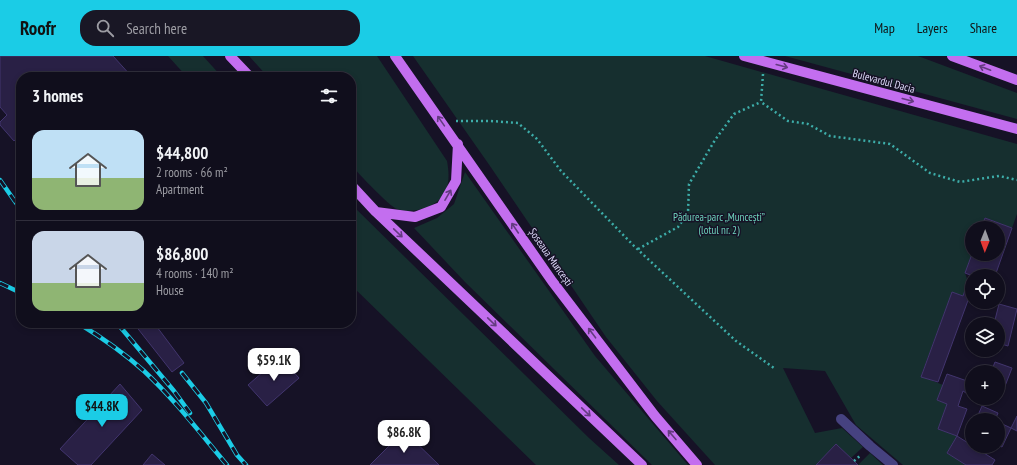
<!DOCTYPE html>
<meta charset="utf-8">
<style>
:root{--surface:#100e1c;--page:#191725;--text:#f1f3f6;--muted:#9c9ca3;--line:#302e3b;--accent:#1bcce6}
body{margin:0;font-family:"PT Sans Narrow",sans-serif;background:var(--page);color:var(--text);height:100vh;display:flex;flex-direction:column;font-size:15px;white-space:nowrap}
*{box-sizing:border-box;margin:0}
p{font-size:13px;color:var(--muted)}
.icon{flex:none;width:22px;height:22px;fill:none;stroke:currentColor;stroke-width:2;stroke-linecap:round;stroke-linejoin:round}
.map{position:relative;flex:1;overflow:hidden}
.sheet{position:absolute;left:16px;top:16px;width:340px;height:256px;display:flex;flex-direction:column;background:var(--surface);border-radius:16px;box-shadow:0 2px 6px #0003,0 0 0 1px var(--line)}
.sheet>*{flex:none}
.needle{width:26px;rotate:181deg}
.controls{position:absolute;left:965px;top:165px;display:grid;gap:8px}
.controls a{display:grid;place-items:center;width:40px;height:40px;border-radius:50%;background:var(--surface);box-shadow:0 2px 6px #0003,0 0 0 1px var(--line);font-size:20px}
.price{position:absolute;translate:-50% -34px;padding:0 9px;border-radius:8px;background:#fff;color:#222;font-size:13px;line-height:26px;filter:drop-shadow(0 1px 2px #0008)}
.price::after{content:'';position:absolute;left:50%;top:24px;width:12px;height:9px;margin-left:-6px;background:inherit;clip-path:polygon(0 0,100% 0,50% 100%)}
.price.current{background:var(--accent);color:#111}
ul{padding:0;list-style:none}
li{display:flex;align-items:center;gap:12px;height:100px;padding:0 16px}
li+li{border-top:1px solid var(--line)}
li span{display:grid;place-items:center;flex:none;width:112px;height:80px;border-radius:12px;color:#555}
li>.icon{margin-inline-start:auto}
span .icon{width:48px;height:48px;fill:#fffc;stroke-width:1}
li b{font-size:17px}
h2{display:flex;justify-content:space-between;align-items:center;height:48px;padding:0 16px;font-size:17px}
header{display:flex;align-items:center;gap:24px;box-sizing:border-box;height:56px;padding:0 20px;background:var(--accent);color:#111}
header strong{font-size:19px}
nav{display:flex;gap:22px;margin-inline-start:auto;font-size:14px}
.search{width:280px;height:36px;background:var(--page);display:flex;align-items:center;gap:10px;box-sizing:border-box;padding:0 14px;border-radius:16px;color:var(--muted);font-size:15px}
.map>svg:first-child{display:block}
</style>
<header>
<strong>Roofr</strong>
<div class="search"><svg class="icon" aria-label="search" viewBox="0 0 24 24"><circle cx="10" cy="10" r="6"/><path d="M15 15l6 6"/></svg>Search here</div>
<nav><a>Map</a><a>Layers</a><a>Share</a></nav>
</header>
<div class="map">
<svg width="1017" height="409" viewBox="0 0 1017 409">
<rect width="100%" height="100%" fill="#161226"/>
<path fill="#162f2f" d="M168 0H203L222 21H187Z
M249 0H377L447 105C449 116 450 128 444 138 435 152 412 158 397 153 390 151 358 117 351 109V21H268Z
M413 0H705L1017 88V158L1012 172 985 162 981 172H972V198L965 217 968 226 963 240 952 236 921 320 943 329 937 344 947 348 938 373 957 380 947 397 966 409H903L856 369 825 315 783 312 815 377 842 372 863 391 851 402 836 388 816 409H715L657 345 606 281 490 110Z
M785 0H918L1017 37V63Z
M465 116 595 300 688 409H652L465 226 414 172 437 162 454 148Z
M351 148 589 382 619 409H536L351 229Z
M870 397 883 409H858Z"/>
<path fill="#292045" stroke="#42356e" d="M0 0H113L132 21H21V78L14 85 0 69V66L7 59 0 51Z
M985 162 1012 172 995 220H973L965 217 972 198H998V172H981Z
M968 226 972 227V240L970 239 938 326 921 321 952 236 963 240Z
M999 248 1017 253 1008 290 998 287V268H994Z
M138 267H154L184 307 172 316 135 269Z
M280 301 299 322 267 350 248 329Z
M995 306 1012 312 1000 343 998 342V316H991Z
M947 318 970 326 966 337 963 335 958 350 967 353 957 380 938 373 947 348 937 344Z
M120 328 142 354 91 409H78L60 393Z
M982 350 998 357 995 364H976Z
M1017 360V375L1011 372Z
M998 366 1011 372 1002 391 998 389Z
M404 375 439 409H370Z
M957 380 995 404 992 409H966L947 397Z
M836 388 854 405 858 409H816Z
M152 398 165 409H143Z"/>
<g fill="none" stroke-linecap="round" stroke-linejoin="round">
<path stroke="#3dada9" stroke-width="2.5" stroke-dasharray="2 3" stroke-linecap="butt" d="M763 18 761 46 788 65 808 68 830 80 890 88 930 117 960 126 999 120 1017 124
M456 65H491L518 67 537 83 561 115 634 190 736 285 774 312
M638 193 678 171 688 157 689 128 715 84 734 58 761 46
M854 405 861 399"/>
<path stroke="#464280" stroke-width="10" d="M841 363 870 390 893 409"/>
<path stroke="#c36eef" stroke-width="10" d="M230 0 250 21
M395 0 552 225 655 360 697 409
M744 0 1017 73
M952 0 1017 24
M351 129 376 156 642 409
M376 156 415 161 441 151 456 125 458 88"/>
<g stroke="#1bcce6" stroke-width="4.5">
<path id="rail" d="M0 124 21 154
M0 227 21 237
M78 267C101 281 124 297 144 315 175 344 200 377 227 409
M117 267 174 335 190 357
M182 317 206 347 237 399 246 409"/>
</g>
<use href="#rail" stroke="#161226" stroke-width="3" stroke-dasharray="9" stroke-linecap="butt"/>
</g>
<defs><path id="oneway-shaft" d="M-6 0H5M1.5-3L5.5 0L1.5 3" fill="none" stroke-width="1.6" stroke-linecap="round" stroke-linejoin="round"/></defs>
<g stroke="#643b80">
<use href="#oneway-shaft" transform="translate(782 10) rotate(15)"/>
<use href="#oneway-shaft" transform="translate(985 12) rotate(-159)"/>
<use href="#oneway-shaft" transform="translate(908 44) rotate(15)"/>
<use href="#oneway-shaft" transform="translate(441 65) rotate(-125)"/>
<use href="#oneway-shaft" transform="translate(448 139) rotate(-60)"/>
<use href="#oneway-shaft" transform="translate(515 172) rotate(-124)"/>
<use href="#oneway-shaft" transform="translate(398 177) rotate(44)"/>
<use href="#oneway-shaft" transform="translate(492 266) rotate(44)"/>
<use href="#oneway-shaft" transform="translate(592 277) rotate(-127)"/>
<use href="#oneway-shaft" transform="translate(586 356) rotate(44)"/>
<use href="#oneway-shaft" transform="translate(672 379) rotate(-131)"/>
</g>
<g text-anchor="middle" stroke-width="3" stroke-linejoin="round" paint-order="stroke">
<g font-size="11" fill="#dfdbfb" stroke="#161226">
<text transform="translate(884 25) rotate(15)" y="4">Bulevardul Dacia</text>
<text transform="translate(551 201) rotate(55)" y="4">Șoseaua Muncești</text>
</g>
<g font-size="11" fill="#6ed4bd" stroke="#161226">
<text x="719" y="165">Pădurea-parc „Muncești”<tspan x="719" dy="13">(lotul nr. 2)</tspan></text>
</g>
</g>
</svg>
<div class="controls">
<a><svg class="needle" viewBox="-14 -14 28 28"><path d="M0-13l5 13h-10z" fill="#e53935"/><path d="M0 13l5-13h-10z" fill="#9c9ca3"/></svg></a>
<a><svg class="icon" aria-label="locate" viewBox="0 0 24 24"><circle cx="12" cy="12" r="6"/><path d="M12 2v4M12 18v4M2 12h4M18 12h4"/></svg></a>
<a><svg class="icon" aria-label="layers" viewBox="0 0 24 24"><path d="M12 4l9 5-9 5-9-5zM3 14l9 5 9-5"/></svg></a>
<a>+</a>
<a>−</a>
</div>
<b class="price" style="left:274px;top:326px">$59.1K</b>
<b class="price current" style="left:102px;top:372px">$44.8K</b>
<b class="price" style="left:404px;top:398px">$86.8K</b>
<section class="sheet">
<h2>3 homes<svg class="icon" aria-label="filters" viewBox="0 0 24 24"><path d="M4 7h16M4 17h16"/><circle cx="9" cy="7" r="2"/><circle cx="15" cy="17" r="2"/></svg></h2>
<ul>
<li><span style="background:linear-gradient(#bfe0f5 60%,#8fb573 0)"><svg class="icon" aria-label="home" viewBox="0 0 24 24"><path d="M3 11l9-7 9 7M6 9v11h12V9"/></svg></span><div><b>$44,800</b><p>2 rooms · 66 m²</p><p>Apartment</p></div></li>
<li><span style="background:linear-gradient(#c9d6e8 65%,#8fb573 0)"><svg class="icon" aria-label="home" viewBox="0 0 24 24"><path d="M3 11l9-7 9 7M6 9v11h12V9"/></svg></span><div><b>$86,800</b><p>4 rooms · 140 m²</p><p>House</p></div></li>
</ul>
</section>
</div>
